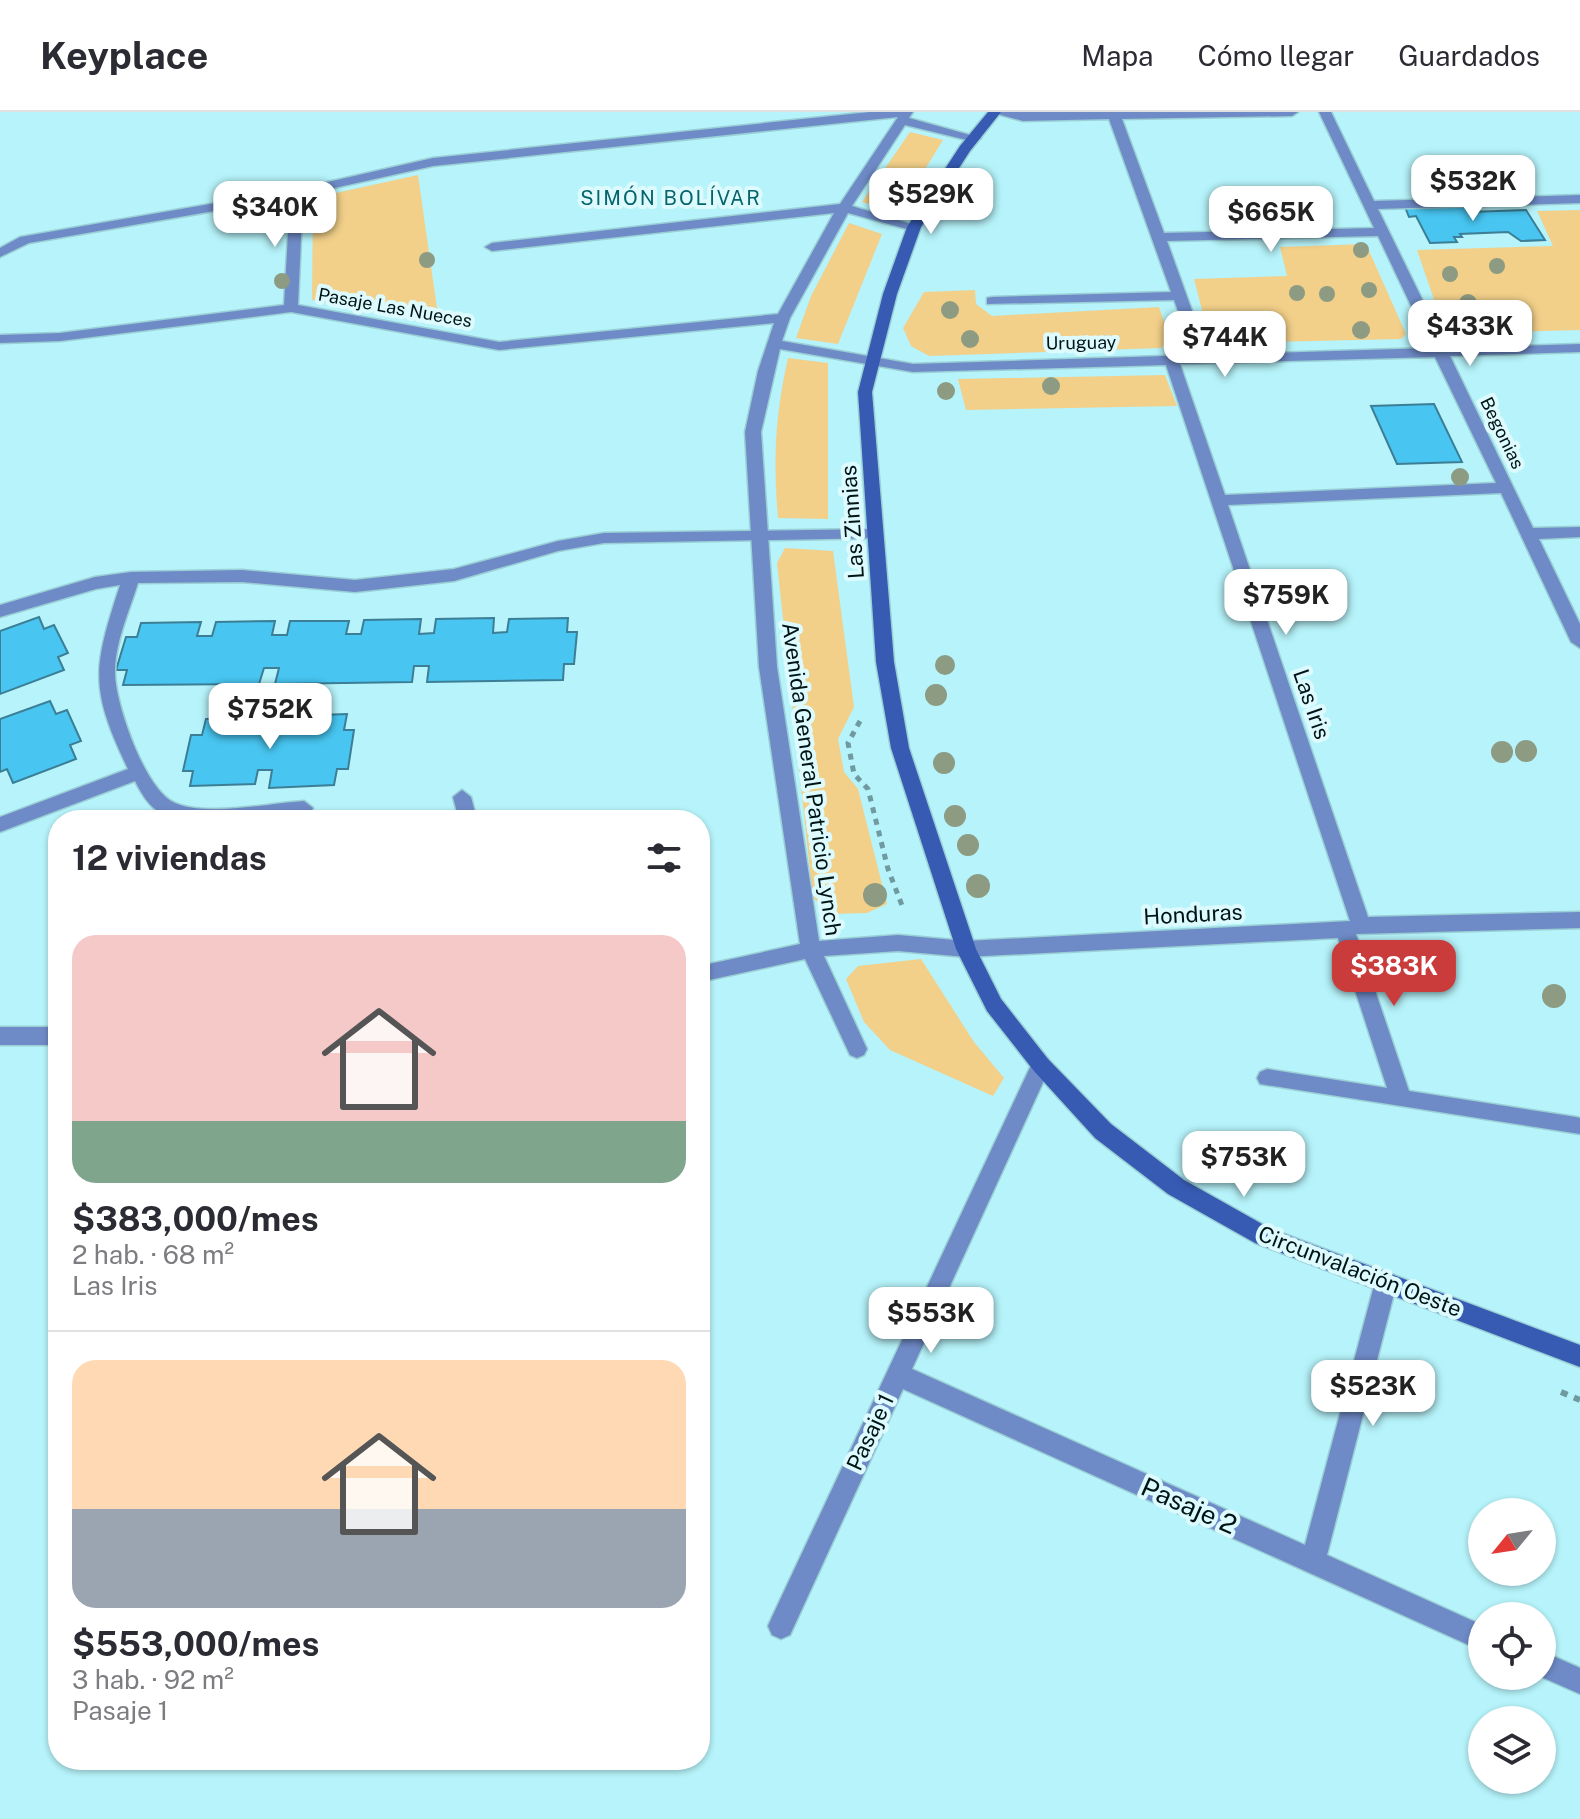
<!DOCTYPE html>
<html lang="es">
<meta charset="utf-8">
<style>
:root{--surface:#fff;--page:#f2f2f3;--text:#2b2b33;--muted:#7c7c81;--line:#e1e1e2;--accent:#ca3b3c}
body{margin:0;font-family:"Public Sans",sans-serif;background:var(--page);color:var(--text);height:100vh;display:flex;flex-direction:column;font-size:30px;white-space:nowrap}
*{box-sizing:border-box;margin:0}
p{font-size:26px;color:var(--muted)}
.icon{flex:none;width:44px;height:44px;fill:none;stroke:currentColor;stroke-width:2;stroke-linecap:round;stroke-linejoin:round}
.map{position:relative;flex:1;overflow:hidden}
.drawer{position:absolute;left:48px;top:698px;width:662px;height:960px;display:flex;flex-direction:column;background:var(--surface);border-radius:32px;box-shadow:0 2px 6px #0004}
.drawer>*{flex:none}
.needle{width:52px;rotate:240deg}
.buttons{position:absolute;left:1468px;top:1386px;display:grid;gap:16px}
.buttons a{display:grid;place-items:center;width:88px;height:88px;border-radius:50%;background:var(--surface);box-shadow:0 2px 6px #0004;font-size:40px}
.price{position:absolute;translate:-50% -68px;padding:0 18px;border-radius:16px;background:#fff;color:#222;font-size:26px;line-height:52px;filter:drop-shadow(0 2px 4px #0008)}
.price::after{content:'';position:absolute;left:50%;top:48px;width:24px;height:18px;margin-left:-12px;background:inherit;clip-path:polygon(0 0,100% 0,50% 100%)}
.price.selected{background:var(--accent);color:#fff}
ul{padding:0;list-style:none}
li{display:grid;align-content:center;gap:16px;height:424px;padding:0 24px}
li+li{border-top:2px solid var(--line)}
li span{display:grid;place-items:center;height:248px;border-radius:24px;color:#555}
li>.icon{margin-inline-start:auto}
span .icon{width:144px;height:144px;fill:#fffc;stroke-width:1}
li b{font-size:34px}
h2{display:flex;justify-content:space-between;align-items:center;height:96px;padding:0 24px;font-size:34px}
header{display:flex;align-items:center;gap:48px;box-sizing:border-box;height:112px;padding:0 40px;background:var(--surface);border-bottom:2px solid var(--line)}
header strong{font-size:38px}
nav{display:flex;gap:44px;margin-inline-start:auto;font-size:28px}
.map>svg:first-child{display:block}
</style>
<header>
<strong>Keyplace</strong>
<nav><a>Mapa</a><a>Cómo llegar</a><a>Guardados</a></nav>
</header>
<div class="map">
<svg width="1580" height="1707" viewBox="0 0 1580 1707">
<rect width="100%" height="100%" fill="#b6f3fa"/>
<path fill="#f2d08a" d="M910 20 943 28 898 101 862 90Z
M418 63 439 210 312 188 313 86Z
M1580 98V218L1462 221 1442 211 1417 138 1553 134 1537 99Z
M849 111 882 122 838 232 796 226 811 184Z
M1366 132 1406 222 1401 227 1219 231 1209 225 1194 167 1287 164 1280 135Z
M975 178 976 192 992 204 1159 195 1170 228 1161 236 929 244 911 234 903 216 924 180Z
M788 246 828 251V407L778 406C773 347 775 304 788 246Z
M1165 263 1177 294 966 298 958 267Z
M785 436 833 439 854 595 838 627 844 660 858 677 887 792 867 801 831 802 813 786 777 451Z
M921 847 974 930 1004 966 993 984 890 938 864 910 846 867 858 854Z"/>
<path fill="#48c6f1" stroke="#3b7e96" stroke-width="2" d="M1465 93 1469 100 1526 98 1545 128 1521 129 1508 120 1460 122 1462 125H1454L1457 130 1430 131 1416 104 1409 105 1405 95Z
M1434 292 1462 350 1397 352 1371 294Z
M39 505 44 517 54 513 68 541 58 545 64 558 0 582V519Z
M494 506 493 521 507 520 509 507 568 506 567 520H577L574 552H564L563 568 427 570 429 554H414L412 570 275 572 279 556H264L259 572 123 573 127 558H116L126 525H137L141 511 201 510 197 524H212L216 510 275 509 272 523H287L290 509H349L346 522H361L364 508 421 507 419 522 434 521 436 507Z
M50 589 56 602 67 598 81 629 70 633 76 647 13 671 7 657 0 660V607Z
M347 602 344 618H354L348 657H337L334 673 269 676 272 658H258L255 672 190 674 193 659H183L191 623H202L206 607Z"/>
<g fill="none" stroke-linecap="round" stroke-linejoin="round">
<g stroke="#99cfd5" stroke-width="3">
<path id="lane" d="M874 417 882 422 880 426 604 431 558 439 454 469 355 480 242 470 138 471C129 500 115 530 115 561 115 591 145 679 175 691 207 705 270 691 304 689L313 696 311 701C284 709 186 714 162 702 149 695 141 681 135 669L0 720V705L128 657C89 575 93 557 120 473L96 477 0 505V493L95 465 131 460 242 458 355 468 454 457 558 429 604 421Z"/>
</g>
<g stroke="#99cfd5" stroke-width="3">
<path id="street" d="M870 0H913L909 6 981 26 975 30 905 13 852 94 921 115 914 119 848 101 790 206 782 229 913 252 1194 243 1174 188 987 192V186L992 185 1171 180 1109 7 1023 9 990 0H1298L1292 4 1122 7 1164 121 1374 116 1319 0H1331L1374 89 1580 83V91L1378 97 1446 236 1580 232V240L1450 244 1533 416 1580 415V425L1539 427 1580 512V536L1571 530 1501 381 1228 393 1368 805 1580 800V816L1356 822 1409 979 1576 1005 1580 1006V1022L1260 972 1257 966 1260 960 1267 957 1387 976 1338 826 966 845 898 839 824 844 867 937 864 943 857 946 850 943 805 847 700 870V854L800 832 759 555 745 320 758 259 774 211 499 238 291 200 60 229 0 231V223L60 221 284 193 290 86 29 131 0 145V136L20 125 297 77 433 46ZM898 5 840 92 492 131 485 135 492 139 834 101 778 202 499 230 298 193 303 83 433 54ZM1378 124 1431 236 1208 243 1167 129ZM780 237 913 260 1166 253 1350 809 966 829 898 823 819 829 777 555 761 320ZM1435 245 1496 371 1225 383 1180 252Z
M462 678 471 685 477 708H459L453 685Z
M0 915H58V933H0Z
M1041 944 1048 947 1051 953 912 1257 1305 1433 1375 1170 1378 1163 1386 1160 1394 1163 1397 1170 1327 1443 1482 1513V1539L903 1277 790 1523 781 1527 772 1523 768 1514 772 1505 1034 947Z
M1542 1539 1580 1556V1582L1539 1564H1542Z"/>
</g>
<g stroke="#99cfd5" stroke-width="3">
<path id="secondary" d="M988 0H1001L970 39 921 115 897 182 872 280 894 550 909 636 976 837 1001 887 1048 947 1111 1012 1184 1068 1271 1117 1580 1233V1255L1255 1131 1168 1082 1095 1026 1034 959 987 899 956 837 891 636 876 550 858 280 883 182 907 115 960 34Z"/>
</g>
<path stroke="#6f9ba0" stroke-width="5" stroke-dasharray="6 6" stroke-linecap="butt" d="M860 609 848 631 854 662 868 677 888 757 903 796"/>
<path stroke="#6f9ba0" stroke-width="6" stroke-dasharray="7 7" stroke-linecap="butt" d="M1561 1280 1580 1288"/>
<use href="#lane" fill="#6f8bc7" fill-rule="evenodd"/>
<use href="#street" fill="#6f8bc7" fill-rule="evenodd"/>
<use href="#secondary" fill="#375bb3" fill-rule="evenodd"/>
</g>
<g fill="#8c9b82">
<circle cx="1361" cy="138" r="8"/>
<circle cx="427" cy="148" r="8"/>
<circle cx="1497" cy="154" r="8"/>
<circle cx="1450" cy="162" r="8"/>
<circle cx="282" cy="169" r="8"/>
<circle cx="1369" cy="178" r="8"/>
<circle cx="1297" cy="181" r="8"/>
<circle cx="1327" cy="182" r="8"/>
<circle cx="1468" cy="191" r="9"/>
<circle cx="950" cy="198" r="9"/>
<circle cx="1361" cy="218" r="9"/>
<circle cx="1256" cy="220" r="9"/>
<circle cx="970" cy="227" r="9"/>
<circle cx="1107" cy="232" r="9"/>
<circle cx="1051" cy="274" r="9"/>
<circle cx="946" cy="279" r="9"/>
<circle cx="1460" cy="365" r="9"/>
<circle cx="945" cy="553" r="10"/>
<circle cx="936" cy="583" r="11"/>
<circle cx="1526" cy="639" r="11"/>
<circle cx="1502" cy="640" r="11"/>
<circle cx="944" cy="651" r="11"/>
<circle cx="955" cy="704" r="11"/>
<circle cx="968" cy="733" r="11"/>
<circle cx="978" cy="774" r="12"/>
<circle cx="875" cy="783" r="12"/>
<circle cx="1554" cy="884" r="12"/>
</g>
<g text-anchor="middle" stroke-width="8" stroke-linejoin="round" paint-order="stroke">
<g font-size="18" fill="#001315" stroke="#ddfbfe">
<text transform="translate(395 196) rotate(10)" y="6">Pasaje Las Nueces</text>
<text transform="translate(1081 231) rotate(-1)" y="6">Uruguay</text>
<text transform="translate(1502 321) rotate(64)" y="6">Begonias</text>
</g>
<g font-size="20" letter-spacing="2" fill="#05646c" stroke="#ddfbfe">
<text x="671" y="93">SIMÓN BOLÍVAR</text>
</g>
<g font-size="22" fill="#001315" stroke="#ddfbfe">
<text transform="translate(852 410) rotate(-94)" y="8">Las Zinnias</text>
<text transform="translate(1312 592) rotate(71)" y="8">Las Iris</text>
<text transform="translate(812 667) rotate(82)" y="8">Avenida General Patricio Lynch</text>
<text transform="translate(1193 802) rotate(-3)" y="8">Honduras</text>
<text transform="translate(1360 1159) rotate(21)" y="8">Circunvalación Oeste</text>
<text transform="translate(870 1320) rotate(-65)" y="8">Pasaje 1</text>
</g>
<g font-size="26" fill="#001315" stroke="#ddfbfe">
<text transform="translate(1189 1394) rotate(24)" y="9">Pasaje 2</text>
</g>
</g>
</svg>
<div class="buttons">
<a><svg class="needle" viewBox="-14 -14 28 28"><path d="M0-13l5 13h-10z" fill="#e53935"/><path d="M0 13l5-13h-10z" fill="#7c7c81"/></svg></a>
<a><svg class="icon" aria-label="locate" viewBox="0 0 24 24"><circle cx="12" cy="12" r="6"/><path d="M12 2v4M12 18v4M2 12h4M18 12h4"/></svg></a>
<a><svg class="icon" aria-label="layers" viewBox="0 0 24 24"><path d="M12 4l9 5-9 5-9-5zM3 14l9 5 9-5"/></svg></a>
</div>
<b class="price" style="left:1473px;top:111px">$532K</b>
<b class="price" style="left:931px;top:124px">$529K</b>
<b class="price" style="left:275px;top:137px">$340K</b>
<b class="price" style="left:1271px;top:142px">$665K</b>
<b class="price" style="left:1470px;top:256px">$433K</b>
<b class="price" style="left:1225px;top:267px">$744K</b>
<b class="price" style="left:1286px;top:525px">$759K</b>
<b class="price" style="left:270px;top:639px">$752K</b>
<b class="price selected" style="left:1394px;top:896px">$383K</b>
<b class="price" style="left:1244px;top:1087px">$753K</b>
<b class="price" style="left:931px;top:1243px">$553K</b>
<b class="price" style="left:1373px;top:1316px">$523K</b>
<section class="drawer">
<h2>12 viviendas<svg class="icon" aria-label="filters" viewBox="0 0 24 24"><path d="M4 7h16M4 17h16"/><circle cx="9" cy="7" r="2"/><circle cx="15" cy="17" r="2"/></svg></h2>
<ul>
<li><span style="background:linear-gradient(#f6c9c9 75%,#7fa58c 0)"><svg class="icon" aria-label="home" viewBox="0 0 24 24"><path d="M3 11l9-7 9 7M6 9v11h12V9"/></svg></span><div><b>$383,000/mes</b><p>2 hab. · 68 m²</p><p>Las Iris</p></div></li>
<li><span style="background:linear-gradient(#ffd9b3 60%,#9aa5b1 0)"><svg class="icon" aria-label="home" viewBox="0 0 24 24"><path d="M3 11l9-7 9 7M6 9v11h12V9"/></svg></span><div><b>$553,000/mes</b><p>3 hab. · 92 m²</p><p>Pasaje 1</p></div></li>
</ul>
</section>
</div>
